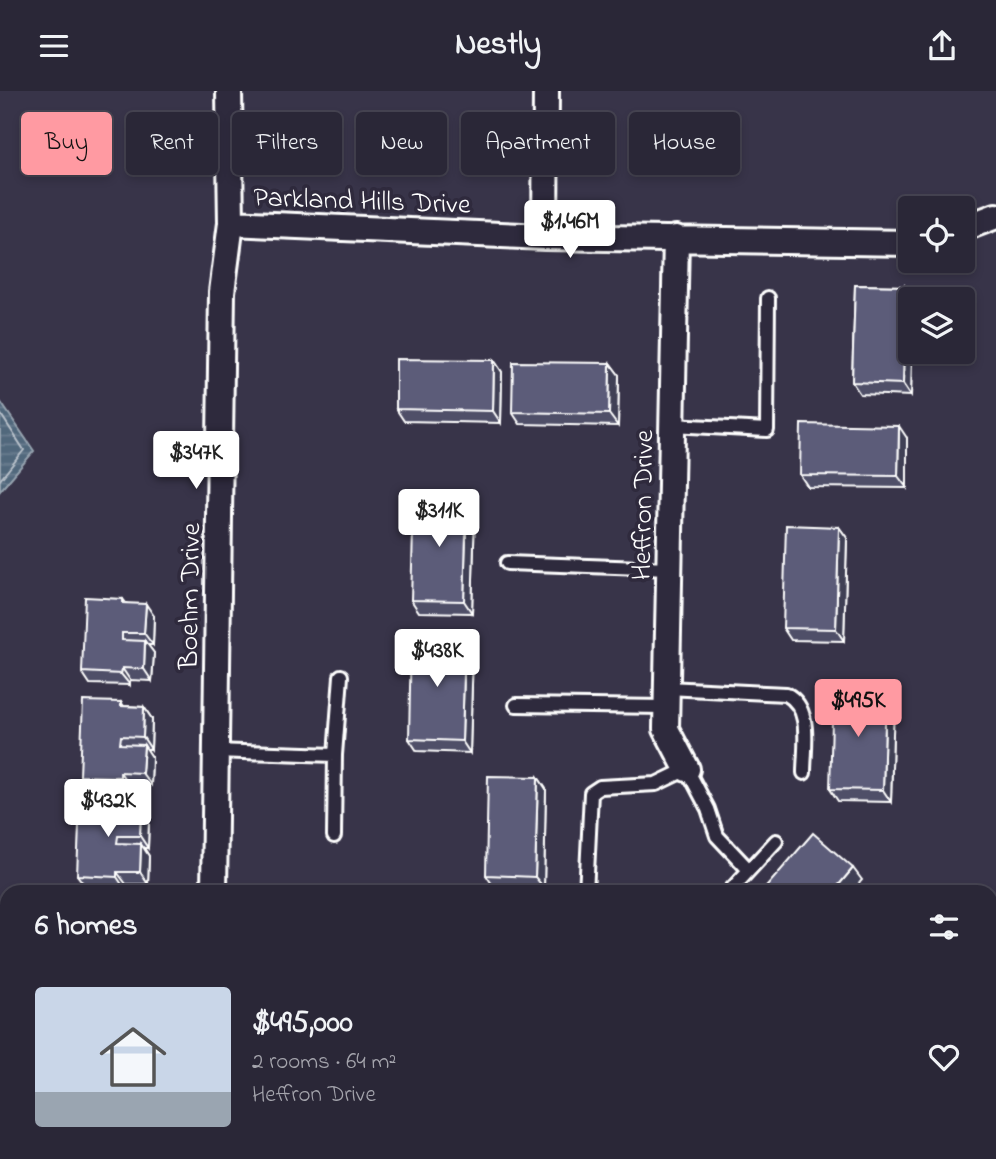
<!DOCTYPE html>
<meta charset="utf-8">
<style>
:root{--surface:#2a2737;--page:#322f3f;--text:#f1f3f6;--muted:#a5a5ad;--line:#464452;--accent:#ff9aa2}
body{margin:0;font-family:"Indie Flower",sans-serif;background:var(--page);color:var(--text);height:100vh;display:flex;flex-direction:column;font-size:26px;white-space:nowrap}
*{box-sizing:border-box;margin:0}
p{font-size:23px;color:var(--muted)}
.icon{flex:none;width:38px;height:38px;fill:none;stroke:currentColor;stroke-width:2;stroke-linecap:round;stroke-linejoin:round}
.map{position:relative;flex:1;overflow:hidden}
.sheet{position:absolute;left:0px;top:794px;width:998px;height:275px;display:flex;flex-direction:column;background:var(--surface);border-radius:21px 21px 0 0;box-shadow:0 4px 10px #0003,0 0 0 2px var(--line)}
.sheet>*{flex:none}
.hud{position:absolute;left:21px;top:21px;width:956px;height:63px;display:flex;gap:14px}
.controls{position:absolute;left:898px;top:105px;display:grid;gap:14px}
.controls a{display:grid;place-items:center;width:77px;height:77px;border-radius:7px;background:var(--surface);box-shadow:0 4px 10px #0003,0 0 0 2px var(--line);font-size:35px}
.price{position:absolute;translate:-50% -60px;padding:0 16px;border-radius:7px;background:#fff;color:#222;font-size:23px;line-height:46px;filter:drop-shadow(0 2px 4px #0008)}
.price::after{content:'';position:absolute;left:50%;top:42px;width:21px;height:16px;margin-left:-10px;background:inherit;clip-path:polygon(0 0,100% 0,50% 100%)}
.price.on{background:var(--accent);color:#111}
ul{padding:0;list-style:none}
li{display:flex;align-items:center;gap:21px;height:175px;padding:0 35px}
li span{display:grid;place-items:center;flex:none;width:196px;height:140px;border-radius:7px;color:#555}
li>.icon{margin-inline-start:auto}
span .icon{width:84px;height:84px;fill:#fffc;stroke-width:1}
li b{font-size:30px}
h2{display:flex;justify-content:space-between;align-items:center;height:84px;padding:0 35px;font-size:30px}
.pill{padding:0 24px;border-radius:7px;background:var(--surface);box-shadow:0 4px 10px #0003,0 0 0 2px var(--line);font-size:24px;line-height:63px}
.pill.on{background:var(--accent);color:#111}
header{display:flex;justify-content:space-between;align-items:center;height:91px;padding:0 35px;background:var(--surface);font-size:32px;font-weight:800}
.map>svg:first-child{display:block}
</style>
<header><svg class="icon" aria-label="menu" viewBox="0 0 24 24"><path d="M4 6h16M4 12h16M4 18h16"/></svg>Nestly<svg class="icon" aria-label="share" viewBox="0 0 24 24"><path d="M12 15V3M7 8l5-5 5 5M5 13v7h14v-7"/></svg></header>
<div class="map">
<svg width="996" height="1068" viewBox="0 0 996 1068">
<defs>
<pattern id="water-rules" width="6" height="5" patternUnits="userSpaceOnUse" patternTransform="scale(1.75)"><rect width="6" height="5" fill="#51677c"/><path d="M0 2.5h6" fill="none" stroke="#6b7e90"/></pattern>
</defs>
<rect width="100%" height="100%" fill="#383449"/>
<filter id="ink" filterUnits="userSpaceOnUse"><feTurbulence type="fractalNoise" baseFrequency=".0143" numOctaves="2"/><feDisplacementMap in="SourceGraphic" scale="14" xChannelSelector="R" yChannelSelector="G"/><feConvolveMatrix kernelMatrix="1 2 1 2 8 2 1 2 1" color-interpolation-filters="sRGB"/></filter>
<g filter="url(#ink)">
<path fill="url(#water-rules)" stroke="#97a4b0" stroke-width="2" d="M0 310 34 360 0 400Z"/>
<g fill="none" stroke-linecap="round" stroke-linejoin="round">
<path stroke="#b9c2cb" stroke-width="2" d="M0 322 24 359 0 389"/>
<g stroke="#fff" stroke-width="18">
<path id="lane" d="M672 334 767 339 768 207
M507 472 669 478
M667 597 786 603C813 617 804 656 804 682
M516 614 666 616
M215 660 335 664 341 585
M334 745 335 664
M586 802 591 702 600 696 656 693 687 678 708 718 717 745 749 779
M728 802 776 750"/>
</g>
<g stroke="#fff" stroke-width="30">
<path id="street" d="M231 132 545 146 910 152
M962 138 996 125
M545 146 546 0
M676 147 666 638 687 678
M214 802 222 201 231 132 229 0
M795 1062 824 1068
M208 1068V1062"/>
</g>
<use href="#lane" stroke="#2f2a3d" stroke-width="12"/>
<use href="#street" stroke="#2f2a3d" stroke-width="24"/>
</g>
<path fill="#4f4f68" stroke="#fff" stroke-width="2" d="M855 194 905 195 914 207V208H910V261H912L911 305 860 303 852 291Z
M494 269 502 281 501 332 404 330 396 318Z
M610 272 619 284 618 335 520 333 512 321Z
M907 347V397L808 396 800 384Z
M467 408 475 420 472 522 419 521 411 509Z
M839 436 847 447 844 550 791 549 783 537Z
M123 508 126 512 154 525 153 554H148L154 562 152 590 130 589V594L90 593 82 581Z
M465 547 473 559 470 662 417 660 409 648Z
M894 609 891 711 838 710 830 698Z
M121 611 124 615 144 616 152 628 151 658H146L152 666 151 694 128 693V698L89 697 80 685Z
M538 686 546 698 544 797 494 796 486 784Z
M119 711 122 715 141 716 149 728 148 757H144L149 765 148 793H126L125 798 86 796 77 784Z"/>
<path fill="#404055" stroke="#fff" stroke-width="2" d="M905 195 914 207V208H910V261H912L911 305 903 293Z
M494 269 502 281 501 332 493 320Z
M610 272 619 284 618 335 609 323Z
M899 335 907 347V397L898 385Z
M467 408 475 420 472 522 464 510Z
M839 436 847 447 844 550 836 538Z
M146 513 154 525 153 554 144 542Z
M465 547 473 559 470 662 462 650Z
M145 550 154 562 152 590 144 578Z
M122 577 130 589V594L121 583Z
M886 597 894 609 891 711 883 699Z
M144 616 152 628 151 658 143 646Z
M144 654 152 666 151 694 142 682Z
M120 681 128 693V698L120 686Z
M538 686 546 698 544 797 535 786Z
M141 716 149 728 148 757 140 745Z
M141 753 149 765 148 793 140 781Z
M853 777 862 789 851 802H832Z
M117 781 126 793 125 798 117 786Z
M134 1062H139L142 1068H134Z"/>
<path fill="#5c5c79" stroke="#fff" stroke-width="2" d="M855 194 905 195 903 293 852 291Z
M396 268 494 269 493 320 396 318Z
M513 271 610 272 609 323 512 321Z
M801 333 899 335 898 385 800 384Z
M414 406 467 408 464 510 411 509Z
M786 434 839 436 836 538 783 537Z
M85 506 123 508V512L146 513 144 542H122V549L145 550 144 578 122 577 121 583 82 581Z
M411 546 465 547 462 650 409 648Z
M833 596 886 597 883 699 830 698Z
M83 610 121 611V615L144 616 143 646 121 645 120 653 144 654 142 682 120 681V686L80 685Z
M488 685 538 686 535 786 486 784Z
M80 709 119 711V715L141 716 140 745H118L117 752 141 753 140 781H117V786L77 784Z
M813 742 853 777 832 802H761Z
M71 1062H134V1068H71Z"/>
</g>
<g text-anchor="middle" stroke-width="7" stroke-linejoin="round" paint-order="stroke">
<g font-size="28" fill="#fff" stroke="#2f2a3d">
<text transform="translate(362 108) rotate(2)" y="10">Parkland Hills Drive</text>
<text transform="translate(641 414) rotate(-89)" y="10">Heffron Drive</text>
<text transform="translate(188 505) rotate(-89)" y="10">Boehm Drive</text>
</g>
</g>
</svg>
<div class="controls">
<a><svg class="icon" aria-label="locate" viewBox="0 0 24 24"><circle cx="12" cy="12" r="6"/><path d="M12 2v4M12 18v4M2 12h4M18 12h4"/></svg></a>
<a><svg class="icon" aria-label="layers" viewBox="0 0 24 24"><path d="M12 4l9 5-9 5-9-5zM3 14l9 5 9-5"/></svg></a>
</div>
<b class="price" style="left:570px;top:169px">$1.46M</b>
<b class="price" style="left:196px;top:400px">$347K</b>
<b class="price" style="left:439px;top:458px">$311K</b>
<b class="price" style="left:437px;top:598px">$438K</b>
<b class="price on" style="left:858px;top:648px">$495K</b>
<b class="price" style="left:108px;top:748px">$432K</b>
<div class="hud">
<a class="pill on">Buy</a>
<a class="pill">Rent</a>
<a class="pill">Filters</a>
<a class="pill">New</a>
<a class="pill">Apartment</a>
<a class="pill">House</a>
</div>
<section class="sheet">
<h2>6 homes<svg class="icon" aria-label="filters" viewBox="0 0 24 24"><path d="M4 7h16M4 17h16"/><circle cx="9" cy="7" r="2"/><circle cx="15" cy="17" r="2"/></svg></h2>
<ul>
<li><span style="background:linear-gradient(#c9d6e8 75%,#9aa5b1 0)"><svg class="icon" aria-label="home" viewBox="0 0 24 24"><path d="M3 11l9-7 9 7M6 9v11h12V9"/></svg></span><div><b>$495,000</b><p>2 rooms · 64 m²</p><p>Heffron Drive</p></div><svg class="icon" aria-label="heart" viewBox="0 0 24 24"><path d="M12 20l-8-8c-3-5 5-10 8-4 3-6 11-1 8 4z"/></svg></li>
</ul>
</section>
</div>
